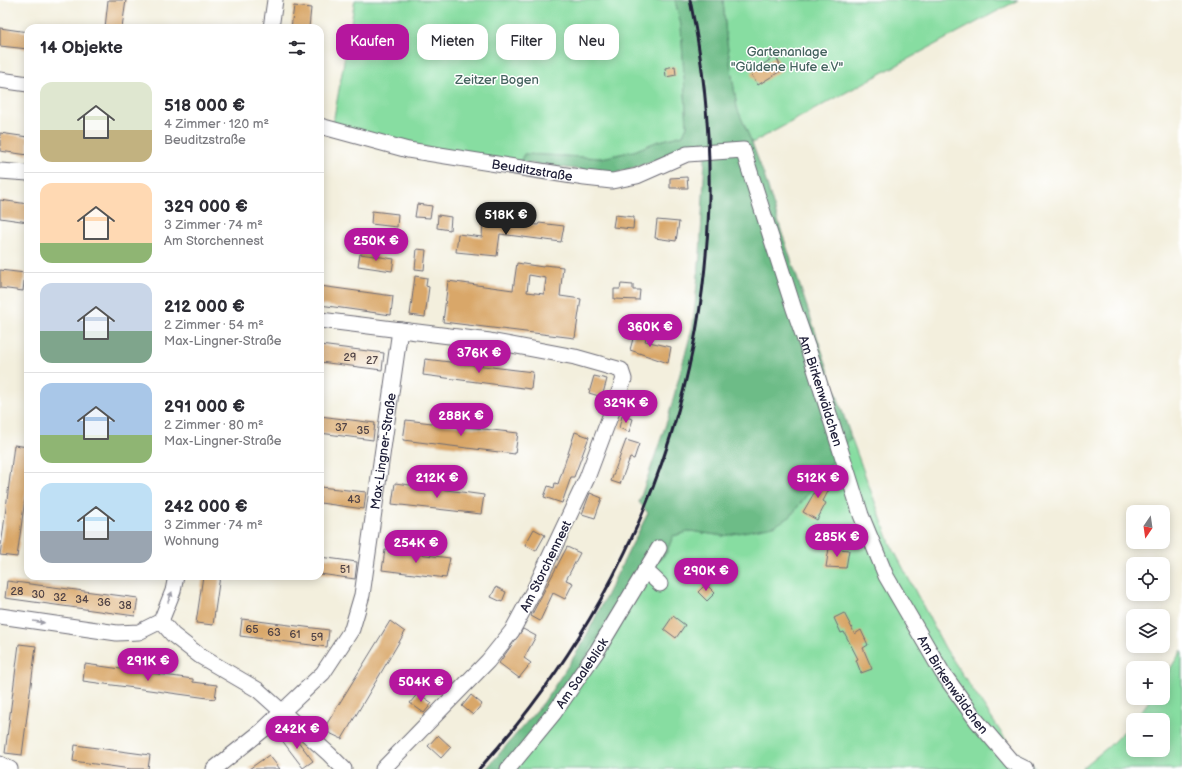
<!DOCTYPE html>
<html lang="de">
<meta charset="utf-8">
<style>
:root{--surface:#fff;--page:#f2f2f3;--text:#2b2b33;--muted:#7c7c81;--line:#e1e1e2;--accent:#b5179e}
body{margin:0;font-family:"Balsamiq Sans",sans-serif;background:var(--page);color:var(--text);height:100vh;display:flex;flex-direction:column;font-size:15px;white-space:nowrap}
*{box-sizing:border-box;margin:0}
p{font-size:13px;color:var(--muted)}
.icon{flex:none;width:22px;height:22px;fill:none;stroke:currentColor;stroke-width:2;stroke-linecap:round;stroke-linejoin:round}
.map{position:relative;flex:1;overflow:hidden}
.side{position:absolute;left:24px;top:24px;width:300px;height:556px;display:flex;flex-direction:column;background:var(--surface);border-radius:12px;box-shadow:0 2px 10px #0003}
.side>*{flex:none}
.hud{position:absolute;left:336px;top:24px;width:380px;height:36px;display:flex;gap:8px}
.needle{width:26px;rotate:193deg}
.controls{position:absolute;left:1126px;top:505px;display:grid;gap:8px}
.controls a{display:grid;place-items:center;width:44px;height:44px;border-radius:8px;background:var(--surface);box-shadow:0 2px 10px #0003;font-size:20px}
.price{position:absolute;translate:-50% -34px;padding:0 9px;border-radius:14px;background:var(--accent);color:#fff;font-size:13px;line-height:26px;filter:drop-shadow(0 1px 2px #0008)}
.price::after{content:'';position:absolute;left:50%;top:24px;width:12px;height:9px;margin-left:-6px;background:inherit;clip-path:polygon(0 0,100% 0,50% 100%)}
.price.selected{background:#222;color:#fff}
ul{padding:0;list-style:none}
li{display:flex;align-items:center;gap:12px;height:100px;padding:0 16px}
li+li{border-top:1px solid var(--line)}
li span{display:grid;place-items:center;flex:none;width:112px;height:80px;border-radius:12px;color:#555}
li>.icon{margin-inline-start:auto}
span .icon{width:48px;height:48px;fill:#fffc;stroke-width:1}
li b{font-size:17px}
h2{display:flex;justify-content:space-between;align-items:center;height:48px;padding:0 16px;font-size:17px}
.pill{padding:0 14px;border-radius:12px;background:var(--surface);box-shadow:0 2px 10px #0003;font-size:14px;line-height:36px}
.pill.selected{background:var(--accent);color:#fff}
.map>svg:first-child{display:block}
</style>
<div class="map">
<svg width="1182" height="769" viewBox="0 0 1182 769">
<rect width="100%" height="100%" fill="#fff"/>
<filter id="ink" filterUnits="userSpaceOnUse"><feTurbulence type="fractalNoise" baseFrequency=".025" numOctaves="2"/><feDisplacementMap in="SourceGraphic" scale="8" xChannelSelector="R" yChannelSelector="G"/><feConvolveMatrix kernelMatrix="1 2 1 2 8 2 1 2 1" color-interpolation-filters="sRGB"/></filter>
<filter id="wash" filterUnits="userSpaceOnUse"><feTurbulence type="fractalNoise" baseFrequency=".012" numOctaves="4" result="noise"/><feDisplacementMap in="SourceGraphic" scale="16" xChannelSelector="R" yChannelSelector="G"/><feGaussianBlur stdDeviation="0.9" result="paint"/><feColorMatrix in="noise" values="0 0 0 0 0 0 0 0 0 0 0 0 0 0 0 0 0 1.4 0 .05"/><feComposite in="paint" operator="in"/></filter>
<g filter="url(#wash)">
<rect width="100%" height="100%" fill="#f3efdd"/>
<path fill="#87dda1" stroke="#54806e" d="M355 0H675L681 25 687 126 683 135 656 142 634 151 602 158 524 154 520 162 385 141 333 123Z
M723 0H1018L752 143 737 108 726 36Z
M851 437 890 543 945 648 1012 749 1030 762 1036 769H503L632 582 666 554 673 536 691 531 723 536 790 517Z
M1182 650V769H1081L1108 747 1133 722V750H1163V720H1135L1151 698H1163V680Z"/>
<path fill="#6dbc87" stroke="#486f61" d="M675 0H723L726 36 737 108 752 143 764 175 782 233 851 437 790 517 774 526 723 536 691 531 673 536 666 554 632 582 557 702 503 769H486L544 702 581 646 648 513 639 502 668 418 693 325 700 254 705 158 703 141 681 153 613 174 520 162 524 154 602 158 634 151 656 142 683 135 687 126 681 25Z"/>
<g id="blocks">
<path fill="#d9a769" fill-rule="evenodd" d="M108 0H126L122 28H105Z
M294 6 311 8 309 28H291Z
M0 28 28 32V49L0 46Z
M776 56 782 70 758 85 750 73Z
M675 66 676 75 666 77 665 68Z
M0 133 28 137V155L0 151Z
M687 177 688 188H670V178Z
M0 200 28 204V222L0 218Z
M417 204 432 206 430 218 415 217Z
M372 211 398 214 397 227 371 224Z
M438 215 451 217 450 230 437 228Z
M615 215 634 217 633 229 613 227Z
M657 220 679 222 676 241 655 238Z
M483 221 513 222 538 225 539 223 564 226 561 242 500 234 497 256 456 252 458 234 482 237Z
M417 249 426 250 424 270 415 269Z
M360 254 394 259 392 271 358 266Z
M517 263 543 267 544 265 563 267 560 296 581 299 575 338 443 322 448 281 513 290ZM529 275 546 278 544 294 527 292Z
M0 270 25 273 23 291 0 288Z
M415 276 427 278 426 286 429 287 425 317 410 315Z
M621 284 633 285V290H640L639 300 614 299V289H620Z
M320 286 393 296 391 315 320 305Z
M635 331 647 335 645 341 671 347 668 363 630 350Z
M320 345 384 353 382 370 320 362Z
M425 359 533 372 531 389 423 375Z
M594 376 607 379 602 397 589 393Z
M320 416 375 423 373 440 320 433Z
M622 416 633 419 629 432 619 428Z
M406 420 518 433 515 454 403 440Z
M575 432 589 437 574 477H571L562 503 544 497 548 486 554 488 555 483 558 484Z
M626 440 639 444 634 459 630 458 628 463 620 484 611 481Z
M14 445 28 447V477L17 557 0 555Z
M824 476 833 482 823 501 826 503 817 520 803 512Z
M395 483 484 495 481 514 392 504Z
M320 487 366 492 364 509 320 503Z
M590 493 602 498 595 518 582 514Z
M534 529 545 535 536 551 525 545Z
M567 547 580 553 566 580 573 583 565 599 553 593 540 621 531 616Z
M829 548 849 550 846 568 826 567Z
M385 550 450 558 446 578 382 570Z
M320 557 357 562 355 579 320 574Z
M203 576H220L213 625 196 623Z
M7 581 138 598 135 616 5 598Z
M706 584 715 593 707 601 698 592Z
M496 587 506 592 502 602 491 597Z
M844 613 855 634 861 630 868 645 863 648 872 669 861 673 856 660 858 659 844 632 841 633 834 618Z
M673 616 685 625 676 638 664 629Z
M242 619 329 630 327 647 240 636Z
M390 621 405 632 342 739 323 730Z
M523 629 536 636 524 658 531 663 519 678 499 663Z
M19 644 36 646 22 755 5 753Z
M85 664 193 679V682L217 685 215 699 83 681Z
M418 693 432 703 424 713 410 703Z
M471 695 482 704 473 715 462 706Z
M291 732 313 761 303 768 281 739Z
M438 735 451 747 441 758 428 746Z
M75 745 150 755 148 769H131L73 761Z
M269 755 280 769H249Z"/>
</g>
</g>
<g filter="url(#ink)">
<use href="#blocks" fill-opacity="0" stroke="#6b6a74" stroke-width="1"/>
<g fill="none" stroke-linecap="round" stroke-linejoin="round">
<g stroke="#6b6a74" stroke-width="17">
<g id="minor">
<path d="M271 28 275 0"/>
<path d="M0 80 28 84"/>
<path id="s1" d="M320 126 408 150 585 178 612 181 637 176 687 154 743 150 794 309 813 363 861 515 886 576 942 672 977 721 1012 762 1026 769"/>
<path d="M0 171 28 173"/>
<path d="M320 320 490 341 575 357 621 370 624 379 587 478 534 590 512 631 488 661 383 769"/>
<path d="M645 570 660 584"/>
<path d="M0 616 117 633 139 632 161 621 173 591 176 576"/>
<path d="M161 621 173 635 200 656 258 690 329 754 344 769"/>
<path d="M0 764 10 769"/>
<path id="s2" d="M214 769 263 730 323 673 352 629 362 595 400 330"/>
<path id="s3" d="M508 769 554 713 597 651 659 548"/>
</g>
</g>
<use href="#minor" stroke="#fff" stroke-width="15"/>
<path stroke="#22223b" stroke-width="3" d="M479 769C670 559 749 278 690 0"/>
</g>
<defs><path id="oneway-solid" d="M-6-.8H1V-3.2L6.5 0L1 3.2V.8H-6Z"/></defs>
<g fill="#9c9ca7">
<use href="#oneway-solid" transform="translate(170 597) rotate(-69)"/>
<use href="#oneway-solid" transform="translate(39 622) rotate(9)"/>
</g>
</g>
<g text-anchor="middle" stroke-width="3" stroke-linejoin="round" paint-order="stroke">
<g font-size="11" fill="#504346">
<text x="350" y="361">29</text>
<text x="372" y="364">27</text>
<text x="341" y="431">37</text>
<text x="363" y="434">35</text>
<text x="354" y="503">43</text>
<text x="345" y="573">51</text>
<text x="17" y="595">28</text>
<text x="38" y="598">30</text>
<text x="60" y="601">32</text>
<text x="82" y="603">34</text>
<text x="104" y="606">36</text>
<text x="125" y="609">38</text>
<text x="252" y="633">65</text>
<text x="274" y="636">63</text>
<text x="295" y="638">61</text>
<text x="317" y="641">59</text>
</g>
<g font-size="13" fill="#45635f" stroke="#fff">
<text x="787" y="56">Gartenanlage<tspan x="787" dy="15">"Güldene Hufe e.V"</tspan></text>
<text x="497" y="84">Zeitzer Bogen</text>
</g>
<g font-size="13" fill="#22223b" stroke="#fff">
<text dy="5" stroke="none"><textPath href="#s1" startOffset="217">Beuditzstraße</textPath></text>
<text dy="5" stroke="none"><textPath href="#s1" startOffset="687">Am Birkenwäldchen</textPath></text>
<text dy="5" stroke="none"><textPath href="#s2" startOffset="379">Max-Lingner-Straße</textPath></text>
<text transform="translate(545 566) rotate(-64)" y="5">Am Storchennest</text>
<text dy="5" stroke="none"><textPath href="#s3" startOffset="121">Am Saaleblick</textPath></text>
<text dy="5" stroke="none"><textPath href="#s1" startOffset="1011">Am Birkenwäldchen</textPath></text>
</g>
</g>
</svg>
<div class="controls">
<a><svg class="needle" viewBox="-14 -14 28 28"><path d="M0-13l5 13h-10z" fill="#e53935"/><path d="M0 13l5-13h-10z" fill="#7c7c81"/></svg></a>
<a><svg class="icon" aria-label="locate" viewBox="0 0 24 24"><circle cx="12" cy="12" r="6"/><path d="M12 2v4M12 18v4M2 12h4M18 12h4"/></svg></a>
<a><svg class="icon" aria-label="layers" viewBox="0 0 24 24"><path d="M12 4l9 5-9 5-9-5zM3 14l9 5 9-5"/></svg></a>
<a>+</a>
<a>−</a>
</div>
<b class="price selected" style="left:506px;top:236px">518K €</b>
<b class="price" style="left:376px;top:262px">250K €</b>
<b class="price" style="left:650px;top:348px">360K €</b>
<b class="price" style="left:479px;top:374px">376K €</b>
<b class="price" style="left:626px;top:424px">329K €</b>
<b class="price" style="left:461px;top:437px">288K €</b>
<b class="price" style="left:437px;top:499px">212K €</b>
<b class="price" style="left:818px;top:499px">512K €</b>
<b class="price" style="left:837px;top:558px">285K €</b>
<b class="price" style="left:416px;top:564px">254K €</b>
<b class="price" style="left:706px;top:592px">290K €</b>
<b class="price" style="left:148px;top:682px">291K €</b>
<b class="price" style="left:421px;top:703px">504K €</b>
<b class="price" style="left:297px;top:750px">242K €</b>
<div class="hud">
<a class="pill selected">Kaufen</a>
<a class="pill">Mieten</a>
<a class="pill">Filter</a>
<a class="pill">Neu</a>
</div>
<section class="side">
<h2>14 Objekte<svg class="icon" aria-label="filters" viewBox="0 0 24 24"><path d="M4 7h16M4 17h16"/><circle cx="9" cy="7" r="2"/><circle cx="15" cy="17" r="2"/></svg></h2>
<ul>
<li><span style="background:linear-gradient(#dfe7d0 60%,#c2b280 0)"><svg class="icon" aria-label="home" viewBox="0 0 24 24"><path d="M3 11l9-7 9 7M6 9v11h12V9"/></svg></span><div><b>518 000 €</b><p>4 Zimmer · 120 m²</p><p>Beuditzstraße</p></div></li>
<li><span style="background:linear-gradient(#ffd9b3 75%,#8fb573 0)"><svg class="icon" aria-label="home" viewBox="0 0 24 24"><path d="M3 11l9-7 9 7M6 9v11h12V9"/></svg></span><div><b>329 000 €</b><p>3 Zimmer · 74 m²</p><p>Am Storchennest</p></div></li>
<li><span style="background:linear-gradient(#c9d6e8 60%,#7fa58c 0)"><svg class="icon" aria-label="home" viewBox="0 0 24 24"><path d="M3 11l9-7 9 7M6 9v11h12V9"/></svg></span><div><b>212 000 €</b><p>2 Zimmer · 54 m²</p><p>Max-Lingner-Straße</p></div></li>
<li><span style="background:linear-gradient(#a9c7e8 65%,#8fb573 0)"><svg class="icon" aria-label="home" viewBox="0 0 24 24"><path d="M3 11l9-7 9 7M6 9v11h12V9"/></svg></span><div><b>291 000 €</b><p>2 Zimmer · 80 m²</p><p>Max-Lingner-Straße</p></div></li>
<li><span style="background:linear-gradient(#bfe0f5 60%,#9aa5b1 0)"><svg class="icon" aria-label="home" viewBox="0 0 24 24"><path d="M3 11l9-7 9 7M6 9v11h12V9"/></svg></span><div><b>242 000 €</b><p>3 Zimmer · 74 m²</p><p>Wohnung</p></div></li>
</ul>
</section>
</div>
